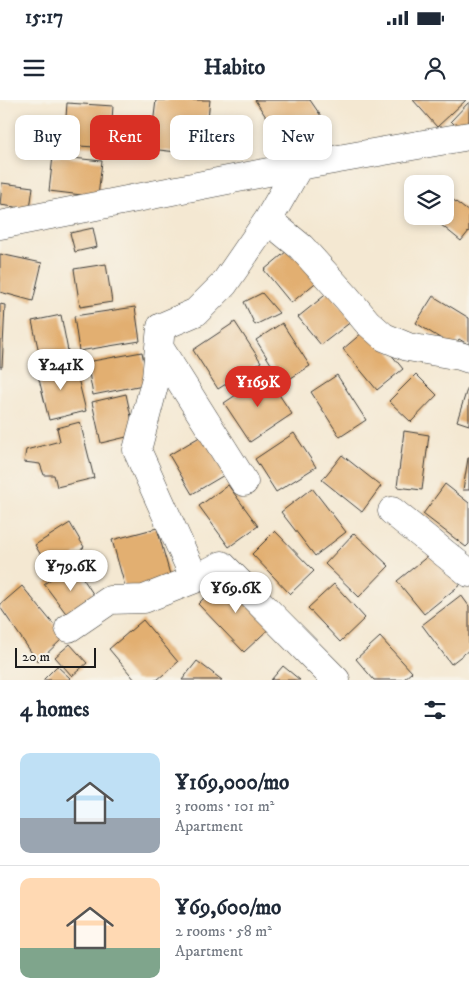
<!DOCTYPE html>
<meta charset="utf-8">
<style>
:root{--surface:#fff;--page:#f6f6f7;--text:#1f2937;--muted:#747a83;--line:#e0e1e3;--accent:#d93025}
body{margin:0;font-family:"IM FELL DW Pica",serif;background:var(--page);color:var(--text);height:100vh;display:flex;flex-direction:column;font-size:19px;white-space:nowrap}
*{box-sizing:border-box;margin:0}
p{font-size:16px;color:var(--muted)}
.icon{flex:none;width:28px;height:28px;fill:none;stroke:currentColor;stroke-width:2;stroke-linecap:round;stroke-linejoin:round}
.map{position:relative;height:580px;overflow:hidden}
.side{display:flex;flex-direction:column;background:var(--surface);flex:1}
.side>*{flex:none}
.hud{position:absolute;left:15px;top:15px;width:440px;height:45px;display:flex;gap:10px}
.buttons{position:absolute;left:404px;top:75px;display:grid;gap:10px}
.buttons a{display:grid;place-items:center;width:50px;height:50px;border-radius:10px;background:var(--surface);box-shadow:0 2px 8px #0003;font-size:25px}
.scale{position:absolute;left:15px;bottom:12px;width:81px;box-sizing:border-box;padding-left:5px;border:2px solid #1c1c1c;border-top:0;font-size:14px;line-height:18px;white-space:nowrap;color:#1c1c1c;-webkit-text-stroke:4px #f7f3e8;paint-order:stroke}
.price{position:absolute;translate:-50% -42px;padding:0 11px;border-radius:18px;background:#fff;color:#222;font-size:16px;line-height:32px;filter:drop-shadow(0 1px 2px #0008)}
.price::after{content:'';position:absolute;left:50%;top:30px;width:15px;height:11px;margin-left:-8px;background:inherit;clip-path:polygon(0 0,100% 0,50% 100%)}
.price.active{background:var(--accent);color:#fff}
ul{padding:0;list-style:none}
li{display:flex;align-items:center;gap:15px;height:125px;padding:0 20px}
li+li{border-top:1px solid var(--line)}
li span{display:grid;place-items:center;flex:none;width:140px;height:100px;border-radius:10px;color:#555}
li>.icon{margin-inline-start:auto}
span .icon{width:60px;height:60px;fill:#fffc;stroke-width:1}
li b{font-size:21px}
h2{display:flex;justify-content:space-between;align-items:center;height:60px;padding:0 20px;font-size:21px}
.chip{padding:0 18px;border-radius:10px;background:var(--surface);box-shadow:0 2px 8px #0003;font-size:18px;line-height:45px}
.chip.active{background:var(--accent);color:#fff}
.status{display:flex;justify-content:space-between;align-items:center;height:35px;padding:0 25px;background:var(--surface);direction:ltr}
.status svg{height:14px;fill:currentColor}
header{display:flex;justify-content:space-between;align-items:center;height:65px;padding:0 20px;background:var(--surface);font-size:22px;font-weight:700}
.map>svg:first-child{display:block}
</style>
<div class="status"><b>15:17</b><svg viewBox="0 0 49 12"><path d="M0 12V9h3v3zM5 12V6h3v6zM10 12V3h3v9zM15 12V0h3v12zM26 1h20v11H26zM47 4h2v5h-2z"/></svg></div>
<header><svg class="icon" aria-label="menu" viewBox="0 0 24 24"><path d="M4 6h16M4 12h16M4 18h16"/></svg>Habito<svg class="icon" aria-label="person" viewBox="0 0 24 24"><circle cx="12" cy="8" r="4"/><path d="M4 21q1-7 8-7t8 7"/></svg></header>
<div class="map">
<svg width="469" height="580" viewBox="0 0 469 580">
<rect width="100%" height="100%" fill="#f7f3e8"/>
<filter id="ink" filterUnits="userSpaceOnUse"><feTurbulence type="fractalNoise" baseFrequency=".02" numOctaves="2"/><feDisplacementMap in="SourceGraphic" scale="10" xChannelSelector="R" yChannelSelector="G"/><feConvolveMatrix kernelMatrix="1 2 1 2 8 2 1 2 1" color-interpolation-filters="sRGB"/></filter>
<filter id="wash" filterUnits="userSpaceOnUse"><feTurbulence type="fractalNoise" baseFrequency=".0096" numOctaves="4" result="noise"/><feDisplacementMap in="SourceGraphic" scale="20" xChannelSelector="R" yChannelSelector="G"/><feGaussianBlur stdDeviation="1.12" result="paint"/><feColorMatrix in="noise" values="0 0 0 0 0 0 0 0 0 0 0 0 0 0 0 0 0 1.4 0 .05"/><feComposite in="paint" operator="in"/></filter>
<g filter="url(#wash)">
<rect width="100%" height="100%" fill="#f4e8d2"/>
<g id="blocks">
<path fill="#e2af71" d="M156 0H210L204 55 150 49Z
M255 0H310L323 19 284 45Z
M413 0H466L437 27Z
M469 2V25L462 32 451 21Z
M67 3 113 6 110 48 64 45Z
M53 56 102 61 98 97 49 91Z
M2 83 33 87 30 109 0 105Z
M452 99 469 112V131L461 141 435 120 438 116H445V108Z
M93 128 97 147 75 152 70 133Z
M293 146 320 179 291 203 264 170Z
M0 154 42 163 33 201 0 192Z
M106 164 112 202 80 207 74 169Z
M329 192 352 221 321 245 298 217Z
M262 193 279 213 255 225 244 202Z
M433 196 469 218V245L459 239 454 247 416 223Z
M0 204 5 205 2 267H0Z
M135 207 140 241 79 251 74 216Z
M61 215 68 251 40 257 32 221Z
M235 222 261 262 218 289 193 250Z
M282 223 310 266 283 283 256 240Z
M369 227 403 269 377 290 343 249Z
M142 252 148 284 93 295 87 262Z
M74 262 86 311 49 320 37 271Z
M416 274 437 295 411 322 389 301Z
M266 275 292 314 250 342 224 303Z
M337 275 366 320 340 337 311 292Z
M469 283V325L457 321Z
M126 294 135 335 101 343 92 302Z
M80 322 94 378 57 387 54 375H44L40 364 24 362 26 350 60 341 57 328Z
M404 331 429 335 422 390 397 387Z
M294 333 316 367 276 392 255 359Z
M203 335 226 374 192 394 169 355Z
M342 355 381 386 362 412 322 380Z
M468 358H469V390H463Z
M445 384 469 403V444L466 447 423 414Z
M228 385 258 426 229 447 199 406Z
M312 388 346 432 315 456 281 412Z
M70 423 84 447 52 474 35 445Z
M157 428 171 478 126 490 112 440Z
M275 431 314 471 290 494 252 454Z
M354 433 389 466 359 497 325 464Z
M434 451 461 484 424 514 397 481Z
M73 463 97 500 71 520 44 484Z
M227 475 274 524 244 552 198 504Z
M334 484 365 518 340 542 308 508Z
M22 486 64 537 38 562 0 507V505Z
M461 495 469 506V550L451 564 422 525Z
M143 520 178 562 157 580H135L109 549Z
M380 537 412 572 403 580H374L356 559Z
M70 544 87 563 72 576 55 557Z
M197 561 222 580H182Z
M57 566 70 578 68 580H43Z
M283 566 300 580H271Z"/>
</g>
</g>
<g filter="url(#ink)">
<use href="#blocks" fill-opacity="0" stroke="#3c3b37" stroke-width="1"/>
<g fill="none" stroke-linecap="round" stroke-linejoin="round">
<g stroke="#3c3b37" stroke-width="29">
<path id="minor" d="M268 120 301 147 347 198 367 222 384 237 408 247 460 256 469 259
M0 125 299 66 469 36
M159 247 244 382
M392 411 469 473
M195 479 137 350 156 278 161 227 196 212 224 184 268 120 299 66
M69 528 110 500 144 499 195 479 222 465 336 580"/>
</g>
<use href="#minor" stroke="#fff" stroke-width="28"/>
</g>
</g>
</svg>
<div class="buttons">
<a><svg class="icon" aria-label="layers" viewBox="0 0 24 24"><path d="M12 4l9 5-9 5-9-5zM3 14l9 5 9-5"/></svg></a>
</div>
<div class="scale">20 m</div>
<b class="price" style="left:61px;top:291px">¥241K</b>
<b class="price active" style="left:258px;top:308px">¥169K</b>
<b class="price" style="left:71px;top:492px">¥79.6K</b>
<b class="price" style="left:236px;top:514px">¥69.6K</b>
<div class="hud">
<a class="chip">Buy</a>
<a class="chip active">Rent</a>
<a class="chip">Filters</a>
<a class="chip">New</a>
</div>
</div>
<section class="side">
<h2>4 homes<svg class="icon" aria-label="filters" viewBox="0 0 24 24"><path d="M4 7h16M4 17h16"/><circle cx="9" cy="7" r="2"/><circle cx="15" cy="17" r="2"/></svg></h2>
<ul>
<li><span style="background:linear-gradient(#bfe0f5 65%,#9aa5b1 0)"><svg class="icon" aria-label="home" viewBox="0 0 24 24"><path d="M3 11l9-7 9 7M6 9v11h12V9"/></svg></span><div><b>¥169,000/mo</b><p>3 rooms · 101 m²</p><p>Apartment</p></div></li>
<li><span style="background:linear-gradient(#ffd9b3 70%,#7fa58c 0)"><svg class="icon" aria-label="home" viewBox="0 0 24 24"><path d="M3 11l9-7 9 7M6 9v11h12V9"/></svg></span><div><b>¥69,600/mo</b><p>2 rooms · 58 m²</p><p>Apartment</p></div></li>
</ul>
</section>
